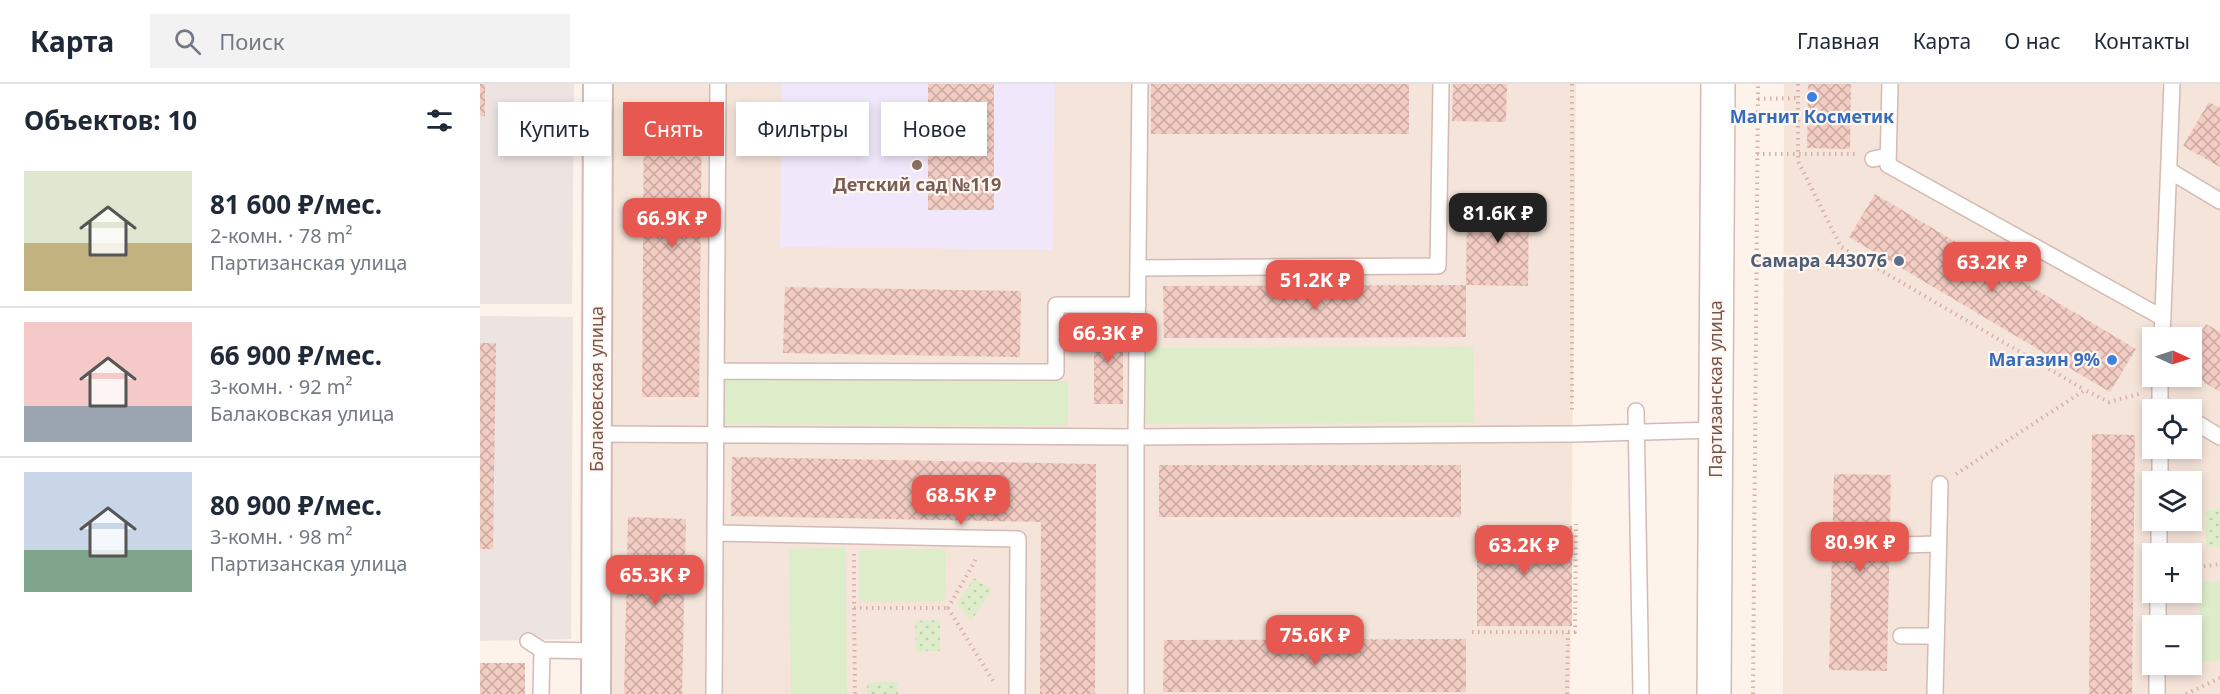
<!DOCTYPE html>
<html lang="ru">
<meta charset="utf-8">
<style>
:root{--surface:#fff;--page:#f2f2f3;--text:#1f2937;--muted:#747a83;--line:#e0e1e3;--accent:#e75851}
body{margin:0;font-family:"Noto Sans",sans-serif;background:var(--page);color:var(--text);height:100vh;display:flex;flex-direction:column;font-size:22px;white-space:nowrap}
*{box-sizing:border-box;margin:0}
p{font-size:20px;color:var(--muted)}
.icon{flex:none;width:33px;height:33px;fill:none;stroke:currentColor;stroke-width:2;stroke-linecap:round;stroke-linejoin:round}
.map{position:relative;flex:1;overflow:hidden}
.sheet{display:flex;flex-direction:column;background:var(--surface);width:480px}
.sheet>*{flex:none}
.banner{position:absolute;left:18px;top:18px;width:570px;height:54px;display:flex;gap:12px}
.needle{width:39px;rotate:93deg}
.tools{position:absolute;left:1662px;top:243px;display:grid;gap:12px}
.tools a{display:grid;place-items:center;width:60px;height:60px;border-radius:0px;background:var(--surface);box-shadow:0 3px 9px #0003;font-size:30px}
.price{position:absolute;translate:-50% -51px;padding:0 14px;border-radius:12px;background:var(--accent);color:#fff;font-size:20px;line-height:39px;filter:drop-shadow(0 2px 3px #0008)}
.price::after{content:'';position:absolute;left:50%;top:36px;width:18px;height:14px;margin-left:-9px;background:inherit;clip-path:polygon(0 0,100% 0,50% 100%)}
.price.current{background:#222;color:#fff}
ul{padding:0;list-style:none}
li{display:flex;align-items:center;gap:18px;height:150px;padding:0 24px}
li+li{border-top:2px solid var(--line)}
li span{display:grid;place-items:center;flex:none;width:168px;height:120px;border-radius:0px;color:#555}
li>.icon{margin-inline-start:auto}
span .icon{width:72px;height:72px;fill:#fffc;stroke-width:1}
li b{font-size:26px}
h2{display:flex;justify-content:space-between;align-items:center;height:72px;padding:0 24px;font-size:26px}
.tag{padding:0 21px;border-radius:0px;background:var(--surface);box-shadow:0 3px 9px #0003;font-size:21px;line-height:54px}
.tag.current{background:var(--accent);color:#fff}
header{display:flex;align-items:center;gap:36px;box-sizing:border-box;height:84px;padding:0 30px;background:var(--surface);border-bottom:2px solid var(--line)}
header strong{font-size:28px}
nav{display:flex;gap:33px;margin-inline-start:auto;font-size:21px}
.search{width:420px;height:54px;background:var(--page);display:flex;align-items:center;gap:15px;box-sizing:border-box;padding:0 21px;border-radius:0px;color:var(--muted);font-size:22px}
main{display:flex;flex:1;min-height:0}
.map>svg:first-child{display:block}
</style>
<header>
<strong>Карта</strong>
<div class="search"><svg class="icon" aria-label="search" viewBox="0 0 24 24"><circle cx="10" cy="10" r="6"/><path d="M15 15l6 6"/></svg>Поиск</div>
<nav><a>Главная</a><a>Карта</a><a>О нас</a><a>Контакты</a></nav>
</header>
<main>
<section class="sheet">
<h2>Объектов: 10<svg class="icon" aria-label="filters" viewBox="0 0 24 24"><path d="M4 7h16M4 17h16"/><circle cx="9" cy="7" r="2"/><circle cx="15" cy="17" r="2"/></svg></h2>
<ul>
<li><span style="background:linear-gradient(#dfe7d0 60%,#c2b280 0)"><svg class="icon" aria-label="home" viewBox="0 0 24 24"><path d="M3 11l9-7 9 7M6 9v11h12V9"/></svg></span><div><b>81 600 ₽/мес.</b><p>2-комн. · 78 m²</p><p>Партизанская улица</p></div></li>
<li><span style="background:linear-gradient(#f6c9c9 70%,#9aa5b1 0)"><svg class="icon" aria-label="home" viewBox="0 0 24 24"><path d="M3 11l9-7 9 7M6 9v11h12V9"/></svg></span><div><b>66 900 ₽/мес.</b><p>3-комн. · 92 m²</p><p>Балаковская улица</p></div></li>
<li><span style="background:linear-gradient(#c9d6e8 65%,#7fa58c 0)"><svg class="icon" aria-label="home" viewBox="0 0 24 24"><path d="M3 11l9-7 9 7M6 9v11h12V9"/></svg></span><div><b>80 900 ₽/мес.</b><p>3-комн. · 98 m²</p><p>Партизанская улица</p></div></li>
</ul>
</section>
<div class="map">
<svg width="1740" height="610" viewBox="0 0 1740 610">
<defs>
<pattern id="park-dots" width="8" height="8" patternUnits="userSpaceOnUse" patternTransform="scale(1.5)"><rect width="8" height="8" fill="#ddecc9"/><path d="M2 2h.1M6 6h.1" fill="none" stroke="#c1ccae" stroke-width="1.8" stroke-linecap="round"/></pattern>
<pattern id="building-cross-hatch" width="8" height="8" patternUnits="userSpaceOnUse" patternTransform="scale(1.5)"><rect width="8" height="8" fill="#f3cdc3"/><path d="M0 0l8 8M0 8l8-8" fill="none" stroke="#caa9a1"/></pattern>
</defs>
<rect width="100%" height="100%" fill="#fdf3eb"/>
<path fill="#f5e4d9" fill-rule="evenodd" d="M133 0H1096L1090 610H130Z
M1304 0H1740V610H1303ZM1672 254H1712V292H1672ZM1672 326H1712V364H1672ZM1672 398H1712V436H1672ZM1672 470H1712V508H1672ZM1672 542H1712V580H1672Z"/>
<path fill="#ede4e1" d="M0 0H94L92 220H0Z
M0 232 93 233 91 555 0 557Z"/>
<path fill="#f0e7fa" d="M302 0H575L573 166 300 163Z"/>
<path fill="#ddecc9" d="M993 263 994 339 666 340V264Z
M243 295 588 297V342L243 340Z
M366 464 367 610H311L309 465Z
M465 465 466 517 379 518V466Z
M1720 497H1740V577H1720Z"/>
<path fill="url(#park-dots)" d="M1726 426H1740V463H1726Z
M494 494 512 506 491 537 477 520Z
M460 536V567H436L435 537Z
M418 598V610H387V599Z"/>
<path fill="url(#building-cross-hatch)" d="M0 0H5V32H0Z
M448 0H514V126H448Z
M671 0H929V50H671Z
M973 0H1027L1026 38 972 37Z
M1328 0H1371L1370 65 1327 64Z
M164 18 222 19 219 313H162Z
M1729 18 1740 24V83L1703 62Z
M1395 110 1656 265 1630 308 1369 153Z
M987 118H1049L1048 202 986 201Z
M986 201V253L684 254 683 202Z
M305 203 541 207 540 273 303 269Z
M614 239H643V320H614Z
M1726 240 1740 248V308L1712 291V264Z
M0 259H16L13 465H0Z
M1612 350 1655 351 1652 610H1609Z
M252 373 616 380 615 610H560L561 438 251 432Z
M679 381H981V433H679Z
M1354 390 1411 391 1407 587 1349 586Z
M148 433 206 435 202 610H144Z
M997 442H1092V542H997Z
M986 555V608H683L684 556Z
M0 579H45V610H0Z"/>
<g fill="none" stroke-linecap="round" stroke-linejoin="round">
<g stroke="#d3bbb3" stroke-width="18">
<path id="service" d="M1410 0 1408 81 1683 234
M1393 75 1408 72
M1690 87 1740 117
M658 184 958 182 961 0
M1682 254 1692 0
M236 287 576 288V221H658
M1680 326V292
M1156 327 1161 610
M1712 336 1740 353
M117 350 656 353 660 0
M1680 398V364
M235 449 538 455 537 610
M1422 461 1458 460
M1679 470V436
M1678 542V508
M1421 552H1455
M48 557 62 566
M61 610 62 566 116 567
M234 610 238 0
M656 610V353L1093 350 1236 346
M1455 610 1460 400
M1677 610V580"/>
</g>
<g stroke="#d3bbb3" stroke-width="32">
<path id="minor" d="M116 610 118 0"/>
</g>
<g stroke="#d3bbb3" stroke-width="36">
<path id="tertiary" d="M1234 610 1238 0"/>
</g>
<path stroke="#d9b0a5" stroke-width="4" stroke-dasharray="1.5 4.5" stroke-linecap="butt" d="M1092 0V329
M1318 0V77L1361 163 1605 306
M1278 15 1318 14
M1277 70H1375
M1476 390 1605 306 1629 318 1659 310
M374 470V524H468
M1712 484 1740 480
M374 524 375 610
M468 524 515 600
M468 524 496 475
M992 548H1095L1096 440
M1087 610 1088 549
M1273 610 1278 0
M1706 610 1740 594"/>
<use href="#service" stroke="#fff" stroke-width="15"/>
<use href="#minor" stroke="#fff" stroke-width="28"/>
<use href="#tertiary" stroke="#fff" stroke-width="33"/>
</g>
<g fill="#3f7fe0" stroke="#fff8f2" stroke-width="2">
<circle cx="1332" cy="13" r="6"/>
<circle cx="1632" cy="276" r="6"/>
</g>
<circle fill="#8d6e63" stroke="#fff8f2" stroke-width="2" cx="437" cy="81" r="6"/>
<circle fill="#5c6f8a" stroke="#fff8f2" stroke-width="2" cx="1419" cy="177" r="6"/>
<g text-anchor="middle" stroke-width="4.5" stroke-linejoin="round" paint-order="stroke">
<g font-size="18" font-weight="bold" fill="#366cbe" stroke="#fff8f2">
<text x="1332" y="39">Магнит Косметик</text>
<text x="1620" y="282" text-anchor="end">Магазин 9%</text>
</g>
<g font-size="18" font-weight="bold" fill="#785e54" stroke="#fff8f2">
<text x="437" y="107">Детский сад №119</text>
</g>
<g font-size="18" font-weight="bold" fill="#4e5e75" stroke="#fff8f2" text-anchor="end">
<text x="1407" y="183">Самара 443076</text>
</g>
<g font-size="18" fill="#7a554d" stroke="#fff8f2">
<text transform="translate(117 305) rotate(-90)" y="6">Балаковская улица</text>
<text transform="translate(1236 305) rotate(-90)" y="6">Партизанская улица</text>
</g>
</g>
</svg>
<div class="tools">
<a><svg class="needle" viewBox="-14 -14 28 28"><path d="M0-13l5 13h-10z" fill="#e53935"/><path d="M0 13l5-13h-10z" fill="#747a83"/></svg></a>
<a><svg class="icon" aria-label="locate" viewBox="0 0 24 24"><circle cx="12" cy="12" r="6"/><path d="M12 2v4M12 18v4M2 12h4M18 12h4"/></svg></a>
<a><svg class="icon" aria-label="layers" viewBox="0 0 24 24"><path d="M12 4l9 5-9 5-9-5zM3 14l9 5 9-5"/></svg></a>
<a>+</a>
<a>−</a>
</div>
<b class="price current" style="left:1018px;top:160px">81.6K ₽</b>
<b class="price" style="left:192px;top:165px">66.9K ₽</b>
<b class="price" style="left:1512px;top:209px">63.2K ₽</b>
<b class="price" style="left:835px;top:227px">51.2K ₽</b>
<b class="price" style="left:628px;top:280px">66.3K ₽</b>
<b class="price" style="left:481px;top:442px">68.5K ₽</b>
<b class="price" style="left:1380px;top:489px">80.9K ₽</b>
<b class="price" style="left:1044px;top:492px">63.2K ₽</b>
<b class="price" style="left:175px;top:522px">65.3K ₽</b>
<b class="price" style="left:835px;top:582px">75.6K ₽</b>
<div class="banner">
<a class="tag">Купить</a>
<a class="tag current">Снять</a>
<a class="tag">Фильтры</a>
<a class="tag">Новое</a>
</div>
</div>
</main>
